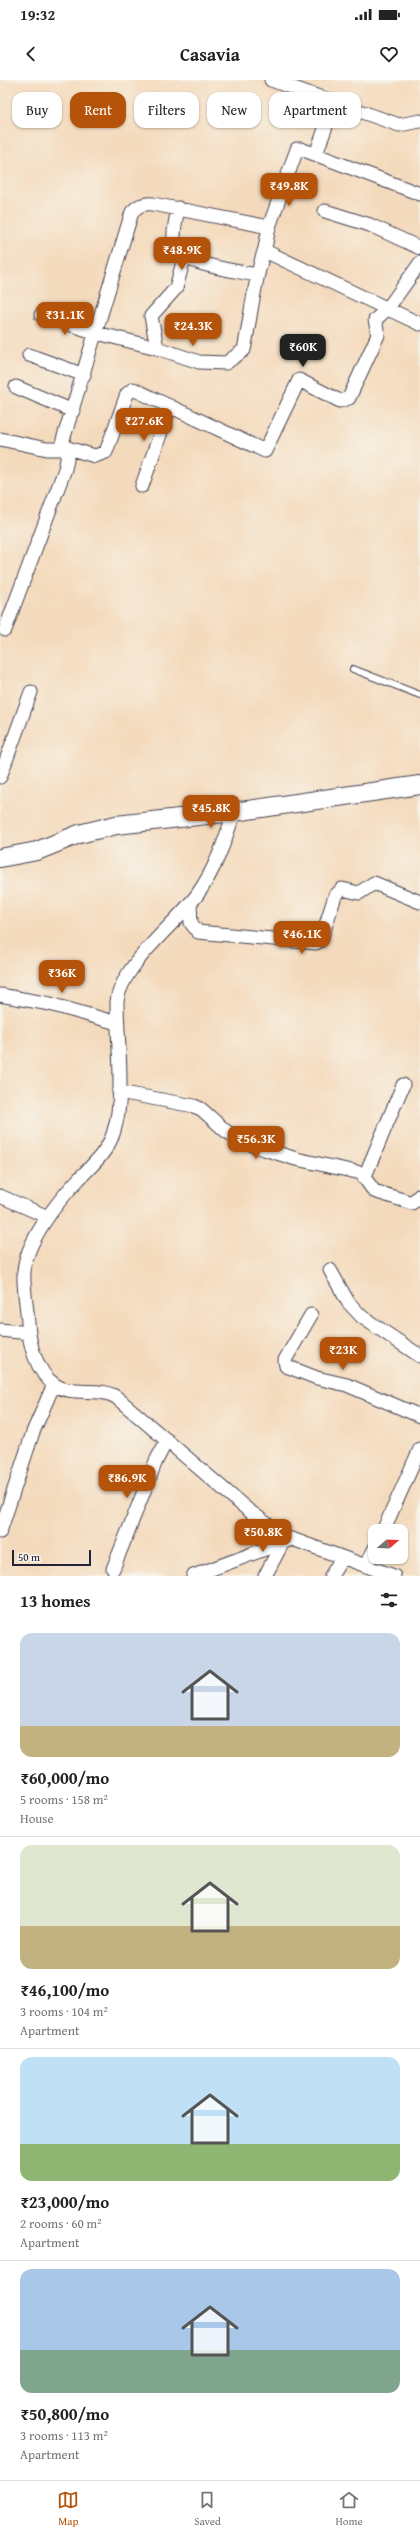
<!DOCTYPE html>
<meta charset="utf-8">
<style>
:root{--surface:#fff;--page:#f2f2f2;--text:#222;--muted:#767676;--line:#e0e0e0;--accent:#b45309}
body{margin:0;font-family:"Gentium Book Plus",serif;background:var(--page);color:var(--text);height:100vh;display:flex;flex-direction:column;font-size:15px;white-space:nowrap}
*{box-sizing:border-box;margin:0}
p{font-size:13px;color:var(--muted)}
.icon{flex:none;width:22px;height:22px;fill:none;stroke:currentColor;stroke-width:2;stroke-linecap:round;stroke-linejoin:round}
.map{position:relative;height:1496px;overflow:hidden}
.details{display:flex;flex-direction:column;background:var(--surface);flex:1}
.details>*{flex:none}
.top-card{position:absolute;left:12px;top:12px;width:396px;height:36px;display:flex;gap:8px}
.needle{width:26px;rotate:71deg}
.buttons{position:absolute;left:368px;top:1444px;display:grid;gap:8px}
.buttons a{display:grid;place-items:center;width:40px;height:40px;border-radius:8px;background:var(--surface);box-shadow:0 1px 3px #0004;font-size:20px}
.scale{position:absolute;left:12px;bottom:10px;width:79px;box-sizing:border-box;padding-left:4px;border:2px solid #22223b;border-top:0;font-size:11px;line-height:14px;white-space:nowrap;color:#22223b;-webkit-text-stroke:3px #f7f3e8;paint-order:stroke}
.price{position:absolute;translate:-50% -34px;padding:0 9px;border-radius:8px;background:var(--accent);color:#fff;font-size:13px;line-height:26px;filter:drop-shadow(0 1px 2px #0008)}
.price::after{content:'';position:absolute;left:50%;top:24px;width:12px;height:9px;margin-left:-6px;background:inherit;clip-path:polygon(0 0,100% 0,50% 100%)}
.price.selected{background:#222;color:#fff}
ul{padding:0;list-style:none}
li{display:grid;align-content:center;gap:8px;height:212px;padding:0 20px}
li+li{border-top:1px solid var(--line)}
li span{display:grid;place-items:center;height:124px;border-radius:12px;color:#555}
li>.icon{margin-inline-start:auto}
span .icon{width:72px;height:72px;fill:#fffc;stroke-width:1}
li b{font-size:17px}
h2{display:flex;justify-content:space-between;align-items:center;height:48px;padding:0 20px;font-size:17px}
.tag{padding:0 14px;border-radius:12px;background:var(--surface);box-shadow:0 1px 3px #0004;font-size:14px;line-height:36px}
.tag.selected{background:var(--accent);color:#fff}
.status{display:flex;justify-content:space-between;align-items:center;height:28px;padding:0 20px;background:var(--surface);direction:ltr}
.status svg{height:11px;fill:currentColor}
header{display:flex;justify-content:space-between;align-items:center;height:52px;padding:0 20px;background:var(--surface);font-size:18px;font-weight:800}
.menu{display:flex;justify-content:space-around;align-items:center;height:56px;border-top:1px solid var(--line);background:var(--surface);font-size:11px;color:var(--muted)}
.menu a{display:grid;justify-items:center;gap:2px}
.menu .selected{color:var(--accent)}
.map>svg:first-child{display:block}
</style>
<div class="status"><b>19:32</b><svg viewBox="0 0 49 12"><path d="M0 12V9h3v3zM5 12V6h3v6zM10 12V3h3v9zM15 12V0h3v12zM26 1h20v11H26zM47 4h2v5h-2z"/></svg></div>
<header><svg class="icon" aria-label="back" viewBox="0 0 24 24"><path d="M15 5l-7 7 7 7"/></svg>Casavia<svg class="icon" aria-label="heart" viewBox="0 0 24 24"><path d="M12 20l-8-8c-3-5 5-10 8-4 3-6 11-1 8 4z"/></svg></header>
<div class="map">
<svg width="420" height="1496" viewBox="0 0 420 1496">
<rect width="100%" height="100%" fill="#f7f3e8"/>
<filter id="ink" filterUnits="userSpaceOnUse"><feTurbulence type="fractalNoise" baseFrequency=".025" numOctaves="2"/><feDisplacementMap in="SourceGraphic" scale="8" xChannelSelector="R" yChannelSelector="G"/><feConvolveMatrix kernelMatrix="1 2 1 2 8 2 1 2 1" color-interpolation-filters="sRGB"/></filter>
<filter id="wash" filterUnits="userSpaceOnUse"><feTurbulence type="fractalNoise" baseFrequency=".012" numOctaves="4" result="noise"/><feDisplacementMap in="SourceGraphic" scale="16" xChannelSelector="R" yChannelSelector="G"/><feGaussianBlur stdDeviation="0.9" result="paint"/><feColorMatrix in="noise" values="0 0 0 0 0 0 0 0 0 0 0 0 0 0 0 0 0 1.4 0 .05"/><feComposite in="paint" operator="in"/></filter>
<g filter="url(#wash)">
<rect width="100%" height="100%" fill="#f4dabc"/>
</g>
<g filter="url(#ink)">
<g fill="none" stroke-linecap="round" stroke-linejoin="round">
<g stroke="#423e4e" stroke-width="8">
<path id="lane" d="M353 589 420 615"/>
</g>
<g stroke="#423e4e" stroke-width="15">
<path id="street" d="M271 0 399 45 420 41
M316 74 334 24
M420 114 301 69H297L269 147 265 168 267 172 420 244
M178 128C176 140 171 157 176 168 183 185 238 191 256 195
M325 131 370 145 420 168
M269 147 153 124C144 123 138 125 132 132L63 360 64 367 95 376 106 372 127 314 133 309 265 371 299 300 340 321 349 318 378 255 375 240 388 228 420 183
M184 178 176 208 151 236 157 268 199 282 226 283 244 270C251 236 254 201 265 168
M41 235 97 253 157 268
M29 275 84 295
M16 307 73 331
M0 359 47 369H67
M142 406 170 326
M5 550 65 389 69 370
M0 697 31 612
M234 732C225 761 215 790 197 815 175 845 121 885 117 922 117 961 126 1016 113 1054 106 1074 91 1086 77 1101 57 1122 26 1162 24 1191 23 1208 27 1226 28 1243 29 1263 36 1292 55 1305 73 1317 98 1306 116 1317L248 1430 289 1460
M190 823 191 843 198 852 316 863 321 860 335 816 342 809 359 813 374 803 420 822
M0 915 50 924 117 943
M119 1012 194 1026 201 1029 227 1052 255 1066 296 1079 361 1093 374 1111 412 1123 420 1115
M365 1096 403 1005
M0 1116 48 1137
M330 1190 348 1222 362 1237 420 1276
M311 1235 285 1280 286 1286 317 1298 347 1305 420 1336
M0 1250 29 1253
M383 1451 420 1369
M0 1452 33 1352 54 1304
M366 1485 375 1468
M113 1489 156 1381 167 1360
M193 1496 292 1459 394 1496
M265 1496 283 1462
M331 1496 342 1478"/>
</g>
<g stroke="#423e4e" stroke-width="20">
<path id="secondary" d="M0 778 37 771 79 754 116 745 234 732 420 705"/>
</g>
<use href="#lane" stroke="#fff" stroke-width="6"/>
<use href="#street" stroke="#fff" stroke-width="13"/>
<use href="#secondary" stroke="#fff" stroke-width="18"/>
</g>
</g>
</svg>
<div class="buttons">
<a><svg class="needle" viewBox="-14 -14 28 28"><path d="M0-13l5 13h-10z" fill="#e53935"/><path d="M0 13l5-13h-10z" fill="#767676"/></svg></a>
</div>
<div class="scale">50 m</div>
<b class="price" style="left:289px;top:127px">₹49.8K</b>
<b class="price" style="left:182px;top:191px">₹48.9K</b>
<b class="price" style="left:65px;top:256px">₹31.1K</b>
<b class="price" style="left:193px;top:267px">₹24.3K</b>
<b class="price selected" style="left:303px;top:288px">₹60K</b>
<b class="price" style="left:144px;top:362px">₹27.6K</b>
<b class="price" style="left:211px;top:749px">₹45.8K</b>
<b class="price" style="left:302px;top:875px">₹46.1K</b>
<b class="price" style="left:62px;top:914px">₹36K</b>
<b class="price" style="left:256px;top:1080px">₹56.3K</b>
<b class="price" style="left:343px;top:1291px">₹23K</b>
<b class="price" style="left:127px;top:1419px">₹86.9K</b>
<b class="price" style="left:263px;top:1473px">₹50.8K</b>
<div class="top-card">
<a class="tag">Buy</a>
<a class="tag selected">Rent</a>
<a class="tag">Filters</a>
<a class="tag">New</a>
<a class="tag">Apartment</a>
</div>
</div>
<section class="details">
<h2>13 homes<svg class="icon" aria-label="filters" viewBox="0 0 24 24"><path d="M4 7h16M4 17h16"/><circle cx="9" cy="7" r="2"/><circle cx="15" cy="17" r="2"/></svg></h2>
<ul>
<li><span style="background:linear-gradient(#c9d6e8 75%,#c2b280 0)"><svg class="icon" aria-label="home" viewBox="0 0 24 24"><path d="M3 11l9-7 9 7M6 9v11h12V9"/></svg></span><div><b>₹60,000/mo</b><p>5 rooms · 158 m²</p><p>House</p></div></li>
<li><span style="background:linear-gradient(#dfe7d0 65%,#c2b280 0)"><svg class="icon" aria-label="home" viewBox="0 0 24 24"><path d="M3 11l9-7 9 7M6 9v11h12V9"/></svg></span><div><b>₹46,100/mo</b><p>3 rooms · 104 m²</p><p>Apartment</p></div></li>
<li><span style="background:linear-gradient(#bfe0f5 70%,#8fb573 0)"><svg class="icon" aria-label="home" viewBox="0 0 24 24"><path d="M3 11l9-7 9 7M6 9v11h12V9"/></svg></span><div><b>₹23,000/mo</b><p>2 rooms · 60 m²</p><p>Apartment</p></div></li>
<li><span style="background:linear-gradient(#a9c7e8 65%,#7fa58c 0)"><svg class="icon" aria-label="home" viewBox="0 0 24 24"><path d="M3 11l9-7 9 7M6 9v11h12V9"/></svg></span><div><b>₹50,800/mo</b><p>3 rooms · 113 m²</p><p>Apartment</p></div></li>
</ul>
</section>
<nav class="menu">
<a class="selected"><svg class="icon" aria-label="map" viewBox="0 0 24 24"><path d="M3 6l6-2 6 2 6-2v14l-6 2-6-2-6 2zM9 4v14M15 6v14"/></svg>Map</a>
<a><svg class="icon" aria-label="saved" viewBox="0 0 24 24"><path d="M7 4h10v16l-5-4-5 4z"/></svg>Saved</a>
<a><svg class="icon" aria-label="home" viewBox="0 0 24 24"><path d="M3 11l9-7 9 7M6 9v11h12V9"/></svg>Home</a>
</nav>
